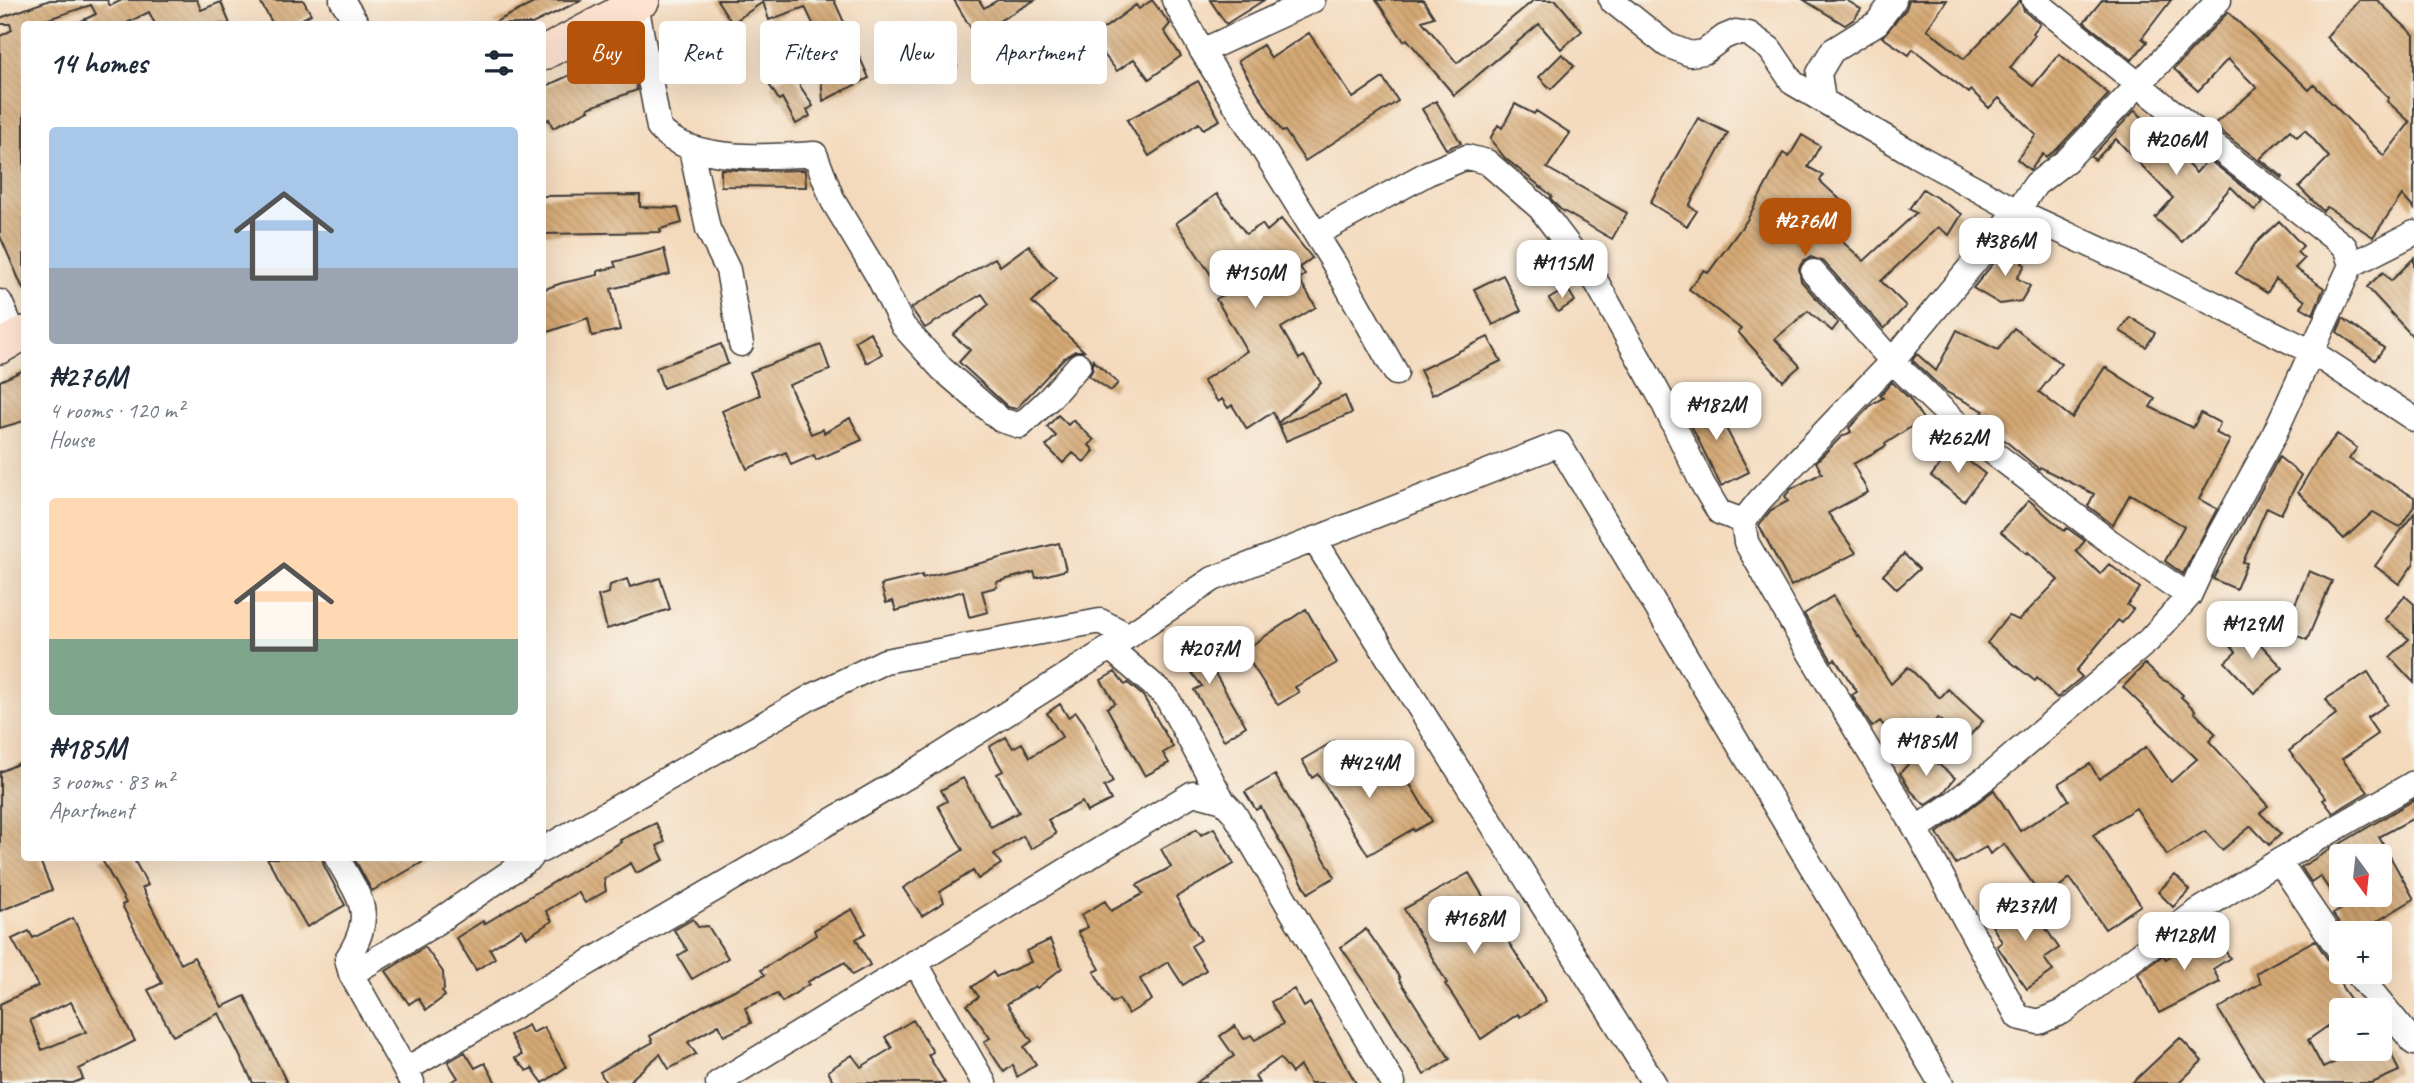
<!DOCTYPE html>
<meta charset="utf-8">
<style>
:root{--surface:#fff;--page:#f6f6f7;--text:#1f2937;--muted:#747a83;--accent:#b45309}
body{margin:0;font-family:Caveat,sans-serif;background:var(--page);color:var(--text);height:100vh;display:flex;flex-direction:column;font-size:26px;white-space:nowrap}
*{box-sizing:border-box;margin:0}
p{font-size:23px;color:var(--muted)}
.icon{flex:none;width:38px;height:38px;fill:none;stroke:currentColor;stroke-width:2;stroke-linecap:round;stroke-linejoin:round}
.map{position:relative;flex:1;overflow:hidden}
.side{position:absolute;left:21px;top:21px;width:525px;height:840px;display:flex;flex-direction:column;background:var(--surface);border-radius:7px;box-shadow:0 7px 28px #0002}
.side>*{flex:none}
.guide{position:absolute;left:567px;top:21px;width:665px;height:63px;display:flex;gap:14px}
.needle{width:46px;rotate:165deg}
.fabs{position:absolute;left:2329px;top:844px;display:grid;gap:14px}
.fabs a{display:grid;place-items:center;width:63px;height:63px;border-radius:7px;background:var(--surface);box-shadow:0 7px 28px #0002;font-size:35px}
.price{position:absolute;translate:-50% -60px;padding:0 16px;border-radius:14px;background:#fff;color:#222;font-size:23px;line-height:46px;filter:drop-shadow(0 2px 4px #0008)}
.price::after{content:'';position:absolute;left:50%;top:42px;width:21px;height:16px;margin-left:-10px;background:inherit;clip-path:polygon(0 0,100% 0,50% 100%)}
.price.selected{background:var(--accent);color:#fff}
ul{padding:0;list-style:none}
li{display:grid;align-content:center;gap:14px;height:371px;padding:0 28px}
li span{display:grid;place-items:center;height:217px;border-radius:7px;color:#555}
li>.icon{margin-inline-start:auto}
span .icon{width:126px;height:126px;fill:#fffc;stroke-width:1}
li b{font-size:30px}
h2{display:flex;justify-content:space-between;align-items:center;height:84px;padding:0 28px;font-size:30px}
.chip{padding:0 24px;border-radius:7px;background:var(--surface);box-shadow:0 7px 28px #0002;font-size:24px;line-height:63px}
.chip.selected{background:var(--accent);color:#fff}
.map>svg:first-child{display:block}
</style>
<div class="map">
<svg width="2414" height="1083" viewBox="0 0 2414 1083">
<defs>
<pattern id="building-back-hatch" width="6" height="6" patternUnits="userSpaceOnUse" patternTransform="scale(1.75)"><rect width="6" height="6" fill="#d4a874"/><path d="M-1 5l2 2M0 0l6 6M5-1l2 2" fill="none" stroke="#b59064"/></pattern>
</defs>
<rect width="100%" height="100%" fill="#f7f3e8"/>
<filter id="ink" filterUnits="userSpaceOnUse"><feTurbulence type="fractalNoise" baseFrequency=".0143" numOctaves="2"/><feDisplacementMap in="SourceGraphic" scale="14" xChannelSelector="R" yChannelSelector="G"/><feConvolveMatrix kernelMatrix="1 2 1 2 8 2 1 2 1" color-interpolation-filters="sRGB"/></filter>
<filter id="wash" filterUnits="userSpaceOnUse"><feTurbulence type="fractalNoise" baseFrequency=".00686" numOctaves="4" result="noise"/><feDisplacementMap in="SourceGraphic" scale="28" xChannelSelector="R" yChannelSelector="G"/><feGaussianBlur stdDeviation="1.57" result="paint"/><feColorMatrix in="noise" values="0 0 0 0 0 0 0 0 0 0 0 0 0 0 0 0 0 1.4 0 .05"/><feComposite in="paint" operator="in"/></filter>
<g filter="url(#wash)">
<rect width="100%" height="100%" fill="#f4dabd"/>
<g id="blocks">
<path fill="url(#building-back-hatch)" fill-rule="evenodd" d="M50 0H107L110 6 122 0H197L201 10 221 2 230 24H155L149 12 125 24H75L96 14 91 5 33 24H24V291L0 236V36L12 30 10 24H0V18Z
M259 0H303L311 14 293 24H273Z
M540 0H582L532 24H491Z
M717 0H834L869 78 823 101 820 62 829 57 805 7 769 20 763 2 732 23Z
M954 0H979L984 8 998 0H1035L975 35Z
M1152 0 1170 24 1164 31 1181 56 1149 79 1134 59 1117 71 1091 38 1136 5 1139 9Z
M1210 0H1264L1226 24Z
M1376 0H1423L1434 17 1422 21 1457 63 1534 0H1556L1582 31 1561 49 1539 24 1454 95 1407 39 1404 41Z
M1804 0H1846L1861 9 1854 19 1845 25Z
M1909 0H1947L1927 29 1964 59 2020 0 2024 11 2040 24 2033 33 2035 35 2010 68 2033 86 2059 54 2109 94 2057 149 2046 157 2043 154 2030 170 2017 159 2036 135 1999 98 1989 108 1971 90 1969 93 1913 49 1909 55 1882 37 1906 9Z
M2102 0H2171L2142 38 2147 42 2132 60 2084 22Z
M2359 0H2377L2414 35V209L2402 195 2373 237 2327 207 2323 211 2299 187 2329 157 2305 130 2297 137 2290 130 2260 159 2283 177 2282 179 2213 125 2257 88 2228 59 2198 91 2174 69 2228 12 2309 90 2314 85 2384 156 2410 122 2387 101 2389 98 2326 37Z
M1309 33 1353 98 1383 78 1398 101 1305 161 1285 131 1282 132 1238 61 1263 45 1271 58Z
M665 45 672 70 664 73 659 47Z
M622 47 626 58 631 56 637 90 588 108 589 110 553 128 549 119 542 123V88L581 70 578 63Z
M947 48 957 66 929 81 919 63Z
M1562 54 1574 66 1551 89 1539 77Z
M791 72 813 106 807 110 810 116 796 124 782 98 779 100 770 86Z
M1198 81 1220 120 1203 129 1199 123 1149 156 1127 120Z
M1436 101 1461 143 1446 149 1422 109Z
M1515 104 1534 114 1536 111 1570 133 1547 168 1627 213 1612 239 1560 209 1550 198 1552 196 1505 158 1490 139 1498 125 1502 128Z
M2135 110 2196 173 2208 159 2263 202 2255 211 2231 187 2182 242 2155 218 2173 198 2116 139 2095 160 2091 157Z
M1698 118 1728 133 1689 206 1697 211 1687 226 1650 203Z
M1802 135 1820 146 1808 167 1823 175 1820 181 1848 207 1828 229 1864 261 1916 213 1909 209 1923 189 1962 214 1949 235 1938 227 1881 281 1906 306 1884 329 1824 262 1811 257 1803 261 1799 268 1801 281 1838 323 1832 331 1808 311 1775 339 1800 366 1783 381 1738 332 1741 329 1689 289 1704 270 1708 273 1747 220 1783 153 1789 157Z
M721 169 755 171 805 170 806 187 721 186Z
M1217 194 1246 234 1262 224 1267 231 1281 219 1312 258 1300 267 1305 275 1299 279 1316 307 1281 328 1299 359 1304 356 1321 383 1278 423 1273 412 1247 429 1232 405 1228 408 1222 399 1218 402 1203 381 1247 351 1216 299 1224 294 1176 223Z
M640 195V207L678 208 682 223 660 229 661 232 542 234V196Z
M2279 221 2303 246 2297 252 2304 259 2295 268 2324 288 2313 314 2301 307 2305 301 2276 279 2267 293 2236 273 2255 244Z
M2010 243 2028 254 2022 263 2025 265 2017 278 2030 286 2021 301 2000 304 1973 288Z
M1029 245 1043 265 1057 278 1032 302 1084 351H1075L1064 358 1016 409 1008 407 959 362 970 350 953 335 989 304 982 294 925 328 911 308 995 258 1000 266Z
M664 249 670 274 611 289 620 330 592 336 588 318 542 334V290L562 283 598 275V271L616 267 614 262Z
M2414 258V338L2367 287 2383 272 2391 281Z
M1503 275 1521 311 1493 325 1474 289Z
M1567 288 1575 301 1558 312 1549 299Z
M2130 317 2155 333 2146 347 2120 331Z
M2343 318 2384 348 2375 360 2337 332Z
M2014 328 2061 364 2039 392 2072 418 2105 367 2155 399 2150 407 2193 428 2201 413 2220 423 2216 433 2230 440 2199 499 2217 509 2183 574 2165 561 2184 526 2130 494 2113 525 2088 506 2094 494 2040 467 2039 469 1978 418 1984 411 1946 392 1912 360 1917 354 1936 371 1957 330 1998 350Z
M870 332 882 354 867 363 855 341Z
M1488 337 1501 361 1432 395 1420 370Z
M721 344 728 364 663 388 656 368Z
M821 345 830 370 789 385 811 434 823 429 824 433 850 418 862 440 816 460 814 455 791 465 786 452 747 469 722 411 760 395 750 372Z
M1093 360 1118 383 1111 391 1089 376 1093 369Z
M24 370V421L0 428V381Z
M1892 382 1909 398 1923 419 1885 444 1886 446 1853 464 1868 492 1828 513 1856 553 1791 586 1759 525 1771 510 1788 501 1785 496 1791 489 1822 473 1816 462 1841 437 1851 432 1849 428 1872 404 1883 398 1880 395Z
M1345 396 1352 413 1286 441 1279 425Z
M1710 398 1749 472 1721 486 1684 411Z
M1058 415 1068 425 1073 420 1094 440 1089 445 1094 451 1084 462 1073 453 1063 463 1046 446 1056 436 1047 427Z
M2337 434 2357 448 2349 459 2414 497V506L2400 527 2373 512 2344 539 2298 492 2320 455Z
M1953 449 1985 474 1964 501 1931 476Z
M2279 457 2301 475 2281 514 2267 507 2243 562 2247 563 2236 589 2213 579Z
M2029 500 2064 531 2067 528 2085 541 2076 551 2100 574 2109 564 2140 588 2127 605 2133 609 2122 623 2118 620 2076 671 2082 677 2057 698 2037 678 2035 681 1987 643 2008 616 2019 620 2058 580 2028 552 2027 554 2001 532Z
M2414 513V563L2399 584 2375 566Z
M1059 543 1066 570 1036 578 1034 572 996 582 997 587 982 591 988 612 969 617 963 591 896 611 893 601 886 603 881 585 922 575V578Z
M1904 554 1919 569 1897 589 1883 575Z
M2309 571 2332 581 2307 640 2284 630Z
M660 578 670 609 607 629 598 596 609 593 610 585 627 579 630 587Z
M1833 596 1858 637 1859 636 1891 684 1908 667 1940 698 1948 689 1983 721 1964 742 1938 718 1904 748 1880 721 1872 727 1852 695 1857 692 1835 659 1832 661 1804 614Z
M2405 596 2414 604V683L2390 657 2409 639 2385 619Z
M1306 609 1337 663 1295 687 1299 692 1278 705 1243 651Z
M2245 628 2283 668 2254 693 2225 662 2236 652 2228 643Z
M1189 630 1214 662 1210 665 1246 726 1224 740 1194 690 1202 686 1170 645Z
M2145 664 2161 679 2170 683 2183 695 2181 697 2196 711 2194 712 2216 734 2209 741 2268 806 2260 813 2281 834 2269 845 2251 826 2222 850 2205 831 2167 855 2136 808 2093 835 2141 905 2105 929 2070 878 2044 899 2004 844 1990 854 1986 847 1956 864 1937 833 1994 790 2020 831 2069 800 2059 783 2090 764 2099 779 2146 747 2171 782 2197 759 2123 687Z
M1115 672 1125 685 1128 683 1143 696 1173 747 1163 753 1169 763 1145 776 1107 708 1115 703 1101 680Z
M2368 672 2388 704 2367 718 2378 734 2342 759 2368 792 2333 813 2323 800 2326 798 2289 751 2336 714 2326 699Z
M1060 704 1068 717 1076 712 1084 723 1113 782 1104 787 1111 800 1087 812 1082 802 1048 820 1056 834 1031 849 1023 836 994 854 1001 864 978 879 973 871 940 892 944 902 922 916 903 888 963 850 938 806 947 801 941 790 963 778 991 827 1019 812 997 774 1003 771 989 747 1006 737 1013 748 1022 743 1030 757 1062 737 1047 713Z
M1334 741 1364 790 1401 769 1432 821 1414 831 1413 829 1368 855 1318 774 1312 778 1302 760Z
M1921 750 1955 778 1943 793 1925 805 1911 791 1900 773Z
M24 761V858H39L52 890 0 911V772Z
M1275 775 1335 877 1308 893 1261 807 1256 810 1245 792Z
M2414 800V818L2379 837 2414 899 2376 922 2383 933H2346L2333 914 2342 909 2320 876 2311 882 2301 867ZM2342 856H2380V894H2342Z
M656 823 665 842 657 846 664 860 636 873 631 863 604 879 606 891 585 903 578 892 546 911 552 921 527 937 522 929 490 949 495 958 476 970 456 938 483 921 484 924 621 842 620 840Z
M1214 828 1234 864 1176 897 1201 940 1191 946 1206 970 1183 985 1168 962 1140 979 1152 1000 1128 1014 1119 999 1112 1003 1094 972 1100 969 1078 932 1088 927 1081 915 1105 901 1111 911 1143 894 1137 885 1171 867 1161 849 1197 829 1201 835Z
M101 858H133L148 885 142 888 181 964 194 957 222 1007 245 996 287 1083H253L219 1013 173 1036 148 990 162 983 122 905 126 903Z
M267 858H322L324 866 345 905 307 927Z
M354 858H430L372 891Z
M1469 873 1499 923 1497 924 1546 1001 1520 1017 1518 1014 1481 1039 1445 984 1447 983 1404 909Z
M2175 875 2190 890 2173 907 2158 892Z
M2026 899 2059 948 2044 958 2053 971 2027 989 1997 946 2002 942 1989 921 2010 907 2011 910Z
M852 909 866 933 856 939 870 965 852 975 845 962 807 982 809 984 782 1002 777 994 745 1008 751 1023 724 1036 719 1025 688 1042 696 1054 669 1069 660 1054 627 1083H606L600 1072 653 1042 650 1036 706 1004 765 975 761 970 816 935 814 930Z
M73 918 135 1041 79 1069 83 1079 73 1083H0V1004L38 986 12 939 29 931 33 938ZM71 1002 86 1032 42 1050 30 1020Z
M693 919 698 927 708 926 728 958 692 979 678 956 687 950 674 930Z
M1366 929 1400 978 1399 979 1450 1059 1424 1075 1380 1004 1341 947Z
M2212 930 2230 958 2213 969 2220 982 2159 1013 2138 974 2163 955 2166 959Z
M1050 940 1062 968 1037 988 1035 986 1007 1004 1032 1041 1024 1047 1036 1064 1017 1077 1013 1065 1004 1072 984 1042 990 1038 967 1005 979 997 972 987 993 972 996 977 1031 962 1026 951Z
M2315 940 2330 963 2341 968 2342 987 2355 1006 2350 1010H2342V1016L2308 1040 2323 1068 2366 1048H2389L2399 1071 2372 1083H2265L2218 1009 2261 983 2256 973Z
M425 947 443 972 444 990 442 991 445 996 426 1010 418 998 409 1004 386 971Z
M1294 989 1304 1007 1310 1003 1356 1083H1310L1300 1066 1292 1073 1280 1058 1255 1076 1259 1083H1196L1234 1056 1220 1036 1235 1026 1244 1039 1251 1035 1255 1040 1283 1024 1271 1002Z
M913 1020 933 1052 928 1055 945 1083H834L828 1071 852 1055 861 1067 892 1048 885 1037Z
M528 1025 532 1033 544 1027 566 1067 543 1083 532 1068 527 1071 515 1058 522 1055 510 1035Z
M2180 1038 2202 1061 2179 1083H2132Z
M465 1052 475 1068 485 1063 496 1083H449L458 1078 448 1062Z"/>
</g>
</g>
<g filter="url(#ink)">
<use href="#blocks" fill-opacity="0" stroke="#3c3834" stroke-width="2"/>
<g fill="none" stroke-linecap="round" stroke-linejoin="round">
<g stroke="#3c3834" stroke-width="27">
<path id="street" d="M342 0 357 24
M1174 0 1202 51 1335 265 1396 373
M1611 0 1667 45 1690 54 1704 52 1724 37 1736 32 1749 34 1770 49 1793 83 1917 156 2017 211 2160 277 2312 352 2414 419
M2219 0 2067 160 2036 184 2017 211 1892 361 1760 500 1743 521 1746 542 1802 640 1916 829 2018 1017 2039 1022 2062 1012 2195 913 2279 861 2414 783
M636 4 659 128C690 163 772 157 815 154L833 201 878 276 903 326 942 369 1001 420 1020 426 1049 399 1079 365
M1202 51 1313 0
M1823 101 1819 73 1832 51 1877 23 1894 0
M691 149 708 229 728 270 741 344
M1316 234 1428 173 1467 157 1487 162 1540 208 1597 283 1661 398 1702 483 1719 512 1743 521
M2351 265 2414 233
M1813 272 1892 361 1966 432 2109 541 2189 596
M0 302 16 338
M1314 539 1654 1083
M1223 801 1166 696 1110 648 1213 579 1559 444 1941 1083
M1916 829 1951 805 1991 774 2149 640 2189 596 2207 557 2273 437 2351 265 2345 247 2211 143 2034 0
M542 850 813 696 885 661 1100 621 1129 636
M337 858C361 900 376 914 347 959L351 974 412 1082
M2279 861 2342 954
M915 962 984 1083
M2355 971 2414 1043
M351 974 428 928 531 858
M405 1070 908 776 1110 648
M718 1083 1193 793 1223 801 1234 813 1393 1083"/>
</g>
<g stroke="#3c3834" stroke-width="36">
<path id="secondary" d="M542 54 643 0
M0 347 24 333"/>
</g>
<use href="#street" stroke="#fff" stroke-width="24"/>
<use href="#secondary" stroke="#fee3d2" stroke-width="33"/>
</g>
</g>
</svg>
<div class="fabs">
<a><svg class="needle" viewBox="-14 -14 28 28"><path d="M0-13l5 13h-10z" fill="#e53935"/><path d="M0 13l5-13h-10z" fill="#747a83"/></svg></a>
<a>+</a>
<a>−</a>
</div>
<b class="price" style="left:2176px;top:177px">₦206M</b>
<b class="price selected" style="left:1805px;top:258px">₦276M</b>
<b class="price" style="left:2005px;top:278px">₦386M</b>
<b class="price" style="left:1562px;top:300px">₦115M</b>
<b class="price" style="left:1255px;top:310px">₦150M</b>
<b class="price" style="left:1716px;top:442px">₦182M</b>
<b class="price" style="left:1958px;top:475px">₦262M</b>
<b class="price" style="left:2252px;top:661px">₦129M</b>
<b class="price" style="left:1209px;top:686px">₦207M</b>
<b class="price" style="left:1926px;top:778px">₦185M</b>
<b class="price" style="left:1369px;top:800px">₦424M</b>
<b class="price" style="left:2025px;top:943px">₦237M</b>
<b class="price" style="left:1474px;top:956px">₦168M</b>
<b class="price" style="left:2184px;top:972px">₦128M</b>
<div class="guide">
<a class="chip selected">Buy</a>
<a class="chip">Rent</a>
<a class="chip">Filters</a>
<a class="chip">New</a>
<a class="chip">Apartment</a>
</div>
<section class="side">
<h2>14 homes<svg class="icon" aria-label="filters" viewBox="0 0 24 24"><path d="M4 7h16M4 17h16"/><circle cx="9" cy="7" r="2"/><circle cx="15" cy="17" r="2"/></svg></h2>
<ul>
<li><span style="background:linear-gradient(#a9c7e8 65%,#9aa5b1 0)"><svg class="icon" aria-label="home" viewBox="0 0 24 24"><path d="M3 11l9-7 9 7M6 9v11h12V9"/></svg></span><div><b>₦276M</b><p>4 rooms · 120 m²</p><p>House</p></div></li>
<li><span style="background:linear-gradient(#ffd9b3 65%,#7fa58c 0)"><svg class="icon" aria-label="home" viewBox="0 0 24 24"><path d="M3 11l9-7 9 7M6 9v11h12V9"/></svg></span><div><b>₦185M</b><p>3 rooms · 83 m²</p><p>Apartment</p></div></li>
</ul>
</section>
</div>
